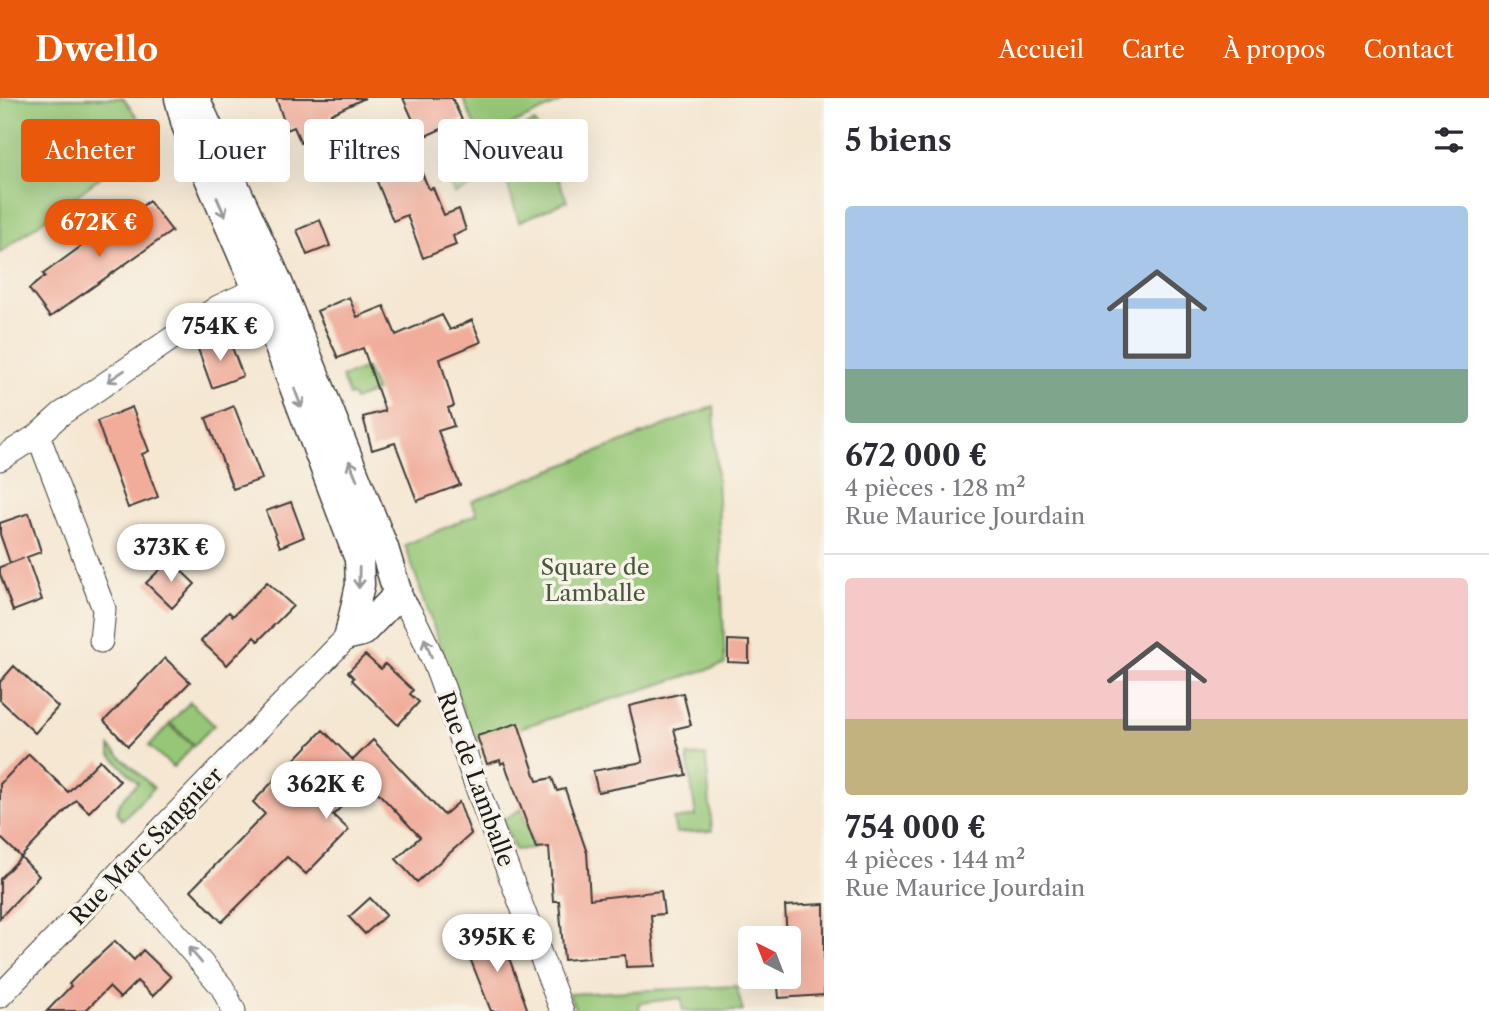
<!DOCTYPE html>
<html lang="fr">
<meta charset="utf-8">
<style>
:root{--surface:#fff;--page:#f7f7f7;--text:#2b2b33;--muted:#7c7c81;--line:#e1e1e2;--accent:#ea580c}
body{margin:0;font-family:"Libre Caslon Text",serif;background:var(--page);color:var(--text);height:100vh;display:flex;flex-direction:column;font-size:26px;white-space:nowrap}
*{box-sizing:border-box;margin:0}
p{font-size:23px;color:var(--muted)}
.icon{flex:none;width:38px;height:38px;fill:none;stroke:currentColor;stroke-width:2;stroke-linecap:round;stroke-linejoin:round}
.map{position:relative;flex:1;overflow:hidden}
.side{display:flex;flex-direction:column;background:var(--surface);width:665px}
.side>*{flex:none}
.guide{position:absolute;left:21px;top:21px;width:665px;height:63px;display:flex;gap:14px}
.needle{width:46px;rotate:318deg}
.fabs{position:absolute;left:738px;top:828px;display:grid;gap:14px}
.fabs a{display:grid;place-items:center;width:63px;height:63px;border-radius:7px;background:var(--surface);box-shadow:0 7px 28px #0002;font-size:35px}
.price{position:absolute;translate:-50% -60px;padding:0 16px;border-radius:24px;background:#fff;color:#222;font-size:23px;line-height:46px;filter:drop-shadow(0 2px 4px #0008)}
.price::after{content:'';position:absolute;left:50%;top:42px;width:21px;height:16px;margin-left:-10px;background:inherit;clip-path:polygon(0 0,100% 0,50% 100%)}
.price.active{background:var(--accent);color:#fff}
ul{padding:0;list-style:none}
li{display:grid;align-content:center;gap:14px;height:371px;padding:0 21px}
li+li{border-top:2px solid var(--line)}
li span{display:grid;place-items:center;height:217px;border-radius:7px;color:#555}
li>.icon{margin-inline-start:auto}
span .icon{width:126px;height:126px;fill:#fffc;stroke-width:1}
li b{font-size:30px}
h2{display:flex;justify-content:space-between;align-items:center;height:84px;padding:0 21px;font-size:30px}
.chip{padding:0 24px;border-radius:7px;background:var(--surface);box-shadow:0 7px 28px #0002;font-size:24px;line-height:63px}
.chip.active{background:var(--accent);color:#fff}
header{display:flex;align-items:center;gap:42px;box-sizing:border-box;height:98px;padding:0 35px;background:var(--accent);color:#fff}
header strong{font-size:33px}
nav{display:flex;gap:38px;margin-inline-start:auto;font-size:24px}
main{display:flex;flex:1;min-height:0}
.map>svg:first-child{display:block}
</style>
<header>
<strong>Dwello</strong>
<nav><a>Accueil</a><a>Carte</a><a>À propos</a><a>Contact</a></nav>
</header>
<main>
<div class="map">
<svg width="824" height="913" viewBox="0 0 824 913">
<rect width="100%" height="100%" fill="#f7f3e8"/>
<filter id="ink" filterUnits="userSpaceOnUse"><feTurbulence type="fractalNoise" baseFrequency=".0143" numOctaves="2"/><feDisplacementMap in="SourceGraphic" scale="14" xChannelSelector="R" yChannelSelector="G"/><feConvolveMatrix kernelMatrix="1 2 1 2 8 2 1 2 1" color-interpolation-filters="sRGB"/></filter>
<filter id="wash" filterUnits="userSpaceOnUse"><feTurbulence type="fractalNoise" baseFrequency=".00686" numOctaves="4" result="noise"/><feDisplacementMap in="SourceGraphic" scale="28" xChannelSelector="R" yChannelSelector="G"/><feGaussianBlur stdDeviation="1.57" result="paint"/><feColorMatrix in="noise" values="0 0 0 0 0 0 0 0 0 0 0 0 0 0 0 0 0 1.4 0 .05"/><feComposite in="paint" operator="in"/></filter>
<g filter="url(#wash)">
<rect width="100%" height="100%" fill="#f5e7d1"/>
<path fill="#96c777" stroke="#59724a" stroke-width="2" d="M0 0H123L153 40 0 155Z
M463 0H570L480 41Z
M535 24 567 103 519 124 504 75 455 96 441 66Z
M366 270 376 293 355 302 352 297 349 298 342 279Z
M714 308 725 566 474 644 405 447 477 416 472 403Z
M190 604 214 627 194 647 170 625Z
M169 627 193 648 173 669 149 648Z
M110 649 154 690 122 722 117 714C119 701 129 694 138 685L110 656Z
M706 657 712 733 676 735 673 721 696 718 687 658Z
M521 711 534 750 515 752 503 722Z
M736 888 743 913H683L681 900 640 905 639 913H576L569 896Z"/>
<g id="blocks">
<path fill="#f1ac9a" d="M276 0H365L331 16 337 29 301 45 294 29 287 32Z
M403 0H452L462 22 421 40Z
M403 34 429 91 433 90 444 117 459 111 466 132 453 138 456 147 423 160 407 117 393 123 364 51Z
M149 103 172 133 50 219 29 191 45 178 43 176 112 126 114 129Z
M320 122 330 148 307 157 297 132Z
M349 199 357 219 384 208 396 237 442 217 450 232 472 222 481 244 440 261 454 308 448 310 454 328 438 333 460 387 417 403 395 345 372 352 363 319 385 313 363 250 338 260 317 213Z
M228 239 243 278 212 290 198 251Z
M234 308 262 381 233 391 206 320Z
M132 309 149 353 142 356 158 399 128 410 97 323Z
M291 404 304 439 280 449 266 413Z
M29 415 41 454 27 459 42 502 13 513 0 476V469L24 460 10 465 0 436V425Z
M170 462 195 486 172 510 146 485Z
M267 484 293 508 258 543 254 539 227 567 201 543 229 514 233 518Z
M728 542 749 543V565L728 564Z
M365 557 381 571 385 566 413 592 410 596 419 604 398 627 352 582 354 580 348 574Z
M165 560 190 584 128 648 104 623Z
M14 568 58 609 35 635 0 602V584Z
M683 595 691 627 674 631 686 677 598 694 593 673 643 664 629 608Z
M518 625 537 683 552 680 557 693 565 691 587 755 590 801 661 793 664 816 651 817 655 868 626 869 625 857 564 862 559 803H553L549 749 536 750 504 664 501 666 500 662 487 666 477 638Z
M323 632 353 662 373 642 444 717 459 704 471 736 417 784 396 761 420 739 367 683 333 717 349 732 306 776 287 759 222 824 191 792 265 716 253 704Z
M29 656 68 694 100 662 120 683 89 714 76 702 21 759 0 739V686Z
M21 759 39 778 0 820V781Z
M370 800 386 817 365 836 349 819Z
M824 806V897L779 900 777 878H790L789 840H787L785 808Z
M497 826 528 913H491L468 855Z
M115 843 134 862 143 852 171 879 153 898 137 883 120 900 109 889 85 913H47L71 888 69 886 78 877Z"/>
</g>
</g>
<g filter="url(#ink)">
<use href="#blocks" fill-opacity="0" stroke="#3d3a37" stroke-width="2"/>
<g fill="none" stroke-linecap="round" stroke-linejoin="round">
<g stroke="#3d3a37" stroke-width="25">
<path id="minor" d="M38 337 104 511 101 543
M0 361 38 337 61 316 218 209 257 191
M397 493C436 549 452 620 475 684 503 761 533 837 562 913
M121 774 134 786 222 889 234 913
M0 898 349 537"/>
</g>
<g stroke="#3d3a37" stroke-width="31">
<path id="tertiary" d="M179 0 186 27 257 191 359 461 360 487 349 537 362 534 392 503 397 493 384 450 277 182 195 0"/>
</g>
<use href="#minor" stroke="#fff" stroke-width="23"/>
<use href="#tertiary" stroke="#fff" stroke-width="28"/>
</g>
<defs><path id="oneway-shaft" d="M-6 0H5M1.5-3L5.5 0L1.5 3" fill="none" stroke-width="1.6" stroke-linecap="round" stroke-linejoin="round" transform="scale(1.75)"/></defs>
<g stroke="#999">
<use href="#oneway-shaft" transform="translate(221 109) rotate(66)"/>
<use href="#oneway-shaft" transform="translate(116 278) rotate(146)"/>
<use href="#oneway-shaft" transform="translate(298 300) rotate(69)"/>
<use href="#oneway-shaft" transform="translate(353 372) rotate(-112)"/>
<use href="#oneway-shaft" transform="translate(359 480) rotate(91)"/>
<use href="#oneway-shaft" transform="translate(428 550) rotate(-111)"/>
<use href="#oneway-shaft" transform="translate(195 857) rotate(-130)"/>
</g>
</g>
<g text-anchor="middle" stroke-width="7" stroke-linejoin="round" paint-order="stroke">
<g font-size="23" fill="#47583c" stroke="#f7f3e8">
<text x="595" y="477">Square de<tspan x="595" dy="26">Lamballe</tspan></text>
</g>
<g font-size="23" fill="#1c1c1c" stroke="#f7f3e8">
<text transform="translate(476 681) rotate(70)" y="8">Rue de Lamballe</text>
<text transform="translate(146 748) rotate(-46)" y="8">Rue Marc Sangnier</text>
</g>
</g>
</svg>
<div class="fabs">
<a><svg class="needle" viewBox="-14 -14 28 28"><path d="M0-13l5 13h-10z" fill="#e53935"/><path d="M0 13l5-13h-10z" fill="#7c7c81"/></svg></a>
</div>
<b class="price active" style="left:99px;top:161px">672K €</b>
<b class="price" style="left:220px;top:265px">754K €</b>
<b class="price" style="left:171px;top:486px">373K €</b>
<b class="price" style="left:326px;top:723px">362K €</b>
<b class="price" style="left:497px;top:876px">395K €</b>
<div class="guide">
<a class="chip active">Acheter</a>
<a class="chip">Louer</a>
<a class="chip">Filtres</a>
<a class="chip">Nouveau</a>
</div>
</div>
<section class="side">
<h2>5 biens<svg class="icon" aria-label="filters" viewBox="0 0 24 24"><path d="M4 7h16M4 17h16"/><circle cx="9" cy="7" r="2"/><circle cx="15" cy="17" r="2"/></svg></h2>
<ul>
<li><span style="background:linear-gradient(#a9c7e8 75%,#7fa58c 0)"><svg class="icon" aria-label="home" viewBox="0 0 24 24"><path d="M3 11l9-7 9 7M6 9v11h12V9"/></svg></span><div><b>672 000 €</b><p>4 pièces · 128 m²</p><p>Rue Maurice Jourdain</p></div></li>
<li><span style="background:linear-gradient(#f6c9c9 65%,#c2b280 0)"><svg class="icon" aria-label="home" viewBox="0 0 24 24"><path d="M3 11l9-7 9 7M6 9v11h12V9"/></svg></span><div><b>754 000 €</b><p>4 pièces · 144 m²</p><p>Rue Maurice Jourdain</p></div></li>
</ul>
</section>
</main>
